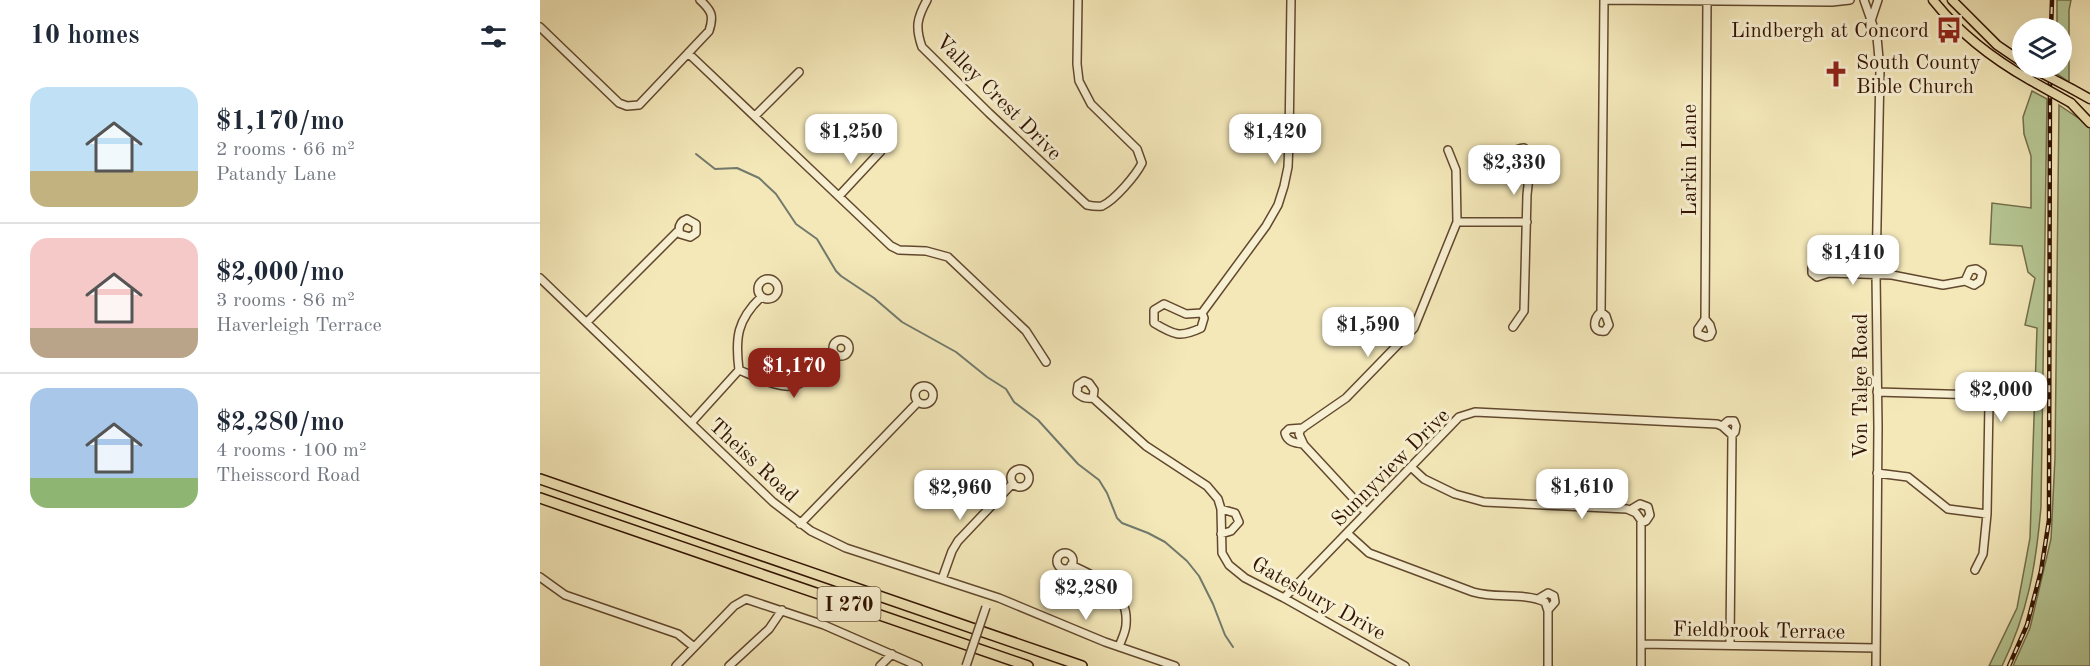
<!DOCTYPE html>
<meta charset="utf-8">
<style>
:root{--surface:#fff;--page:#f2f2f3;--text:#1f2937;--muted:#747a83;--line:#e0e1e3;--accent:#8f2418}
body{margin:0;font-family:"Old Standard TT",serif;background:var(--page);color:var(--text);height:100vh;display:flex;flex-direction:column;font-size:22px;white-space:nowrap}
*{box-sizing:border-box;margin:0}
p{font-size:20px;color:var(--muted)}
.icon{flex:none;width:33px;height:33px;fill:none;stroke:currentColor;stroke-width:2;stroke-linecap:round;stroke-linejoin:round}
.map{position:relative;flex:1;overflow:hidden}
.side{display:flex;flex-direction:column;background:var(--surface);width:540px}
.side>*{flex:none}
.fabs{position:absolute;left:1472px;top:18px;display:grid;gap:12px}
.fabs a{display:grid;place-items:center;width:60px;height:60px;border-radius:50%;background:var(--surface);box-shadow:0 6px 24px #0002;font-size:30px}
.price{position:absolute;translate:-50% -51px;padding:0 14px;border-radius:12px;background:#fff;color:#222;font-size:20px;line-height:39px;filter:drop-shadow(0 2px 3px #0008)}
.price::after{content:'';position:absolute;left:50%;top:36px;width:18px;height:14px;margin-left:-9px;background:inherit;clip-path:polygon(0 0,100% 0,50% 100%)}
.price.current{background:var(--accent);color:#fff}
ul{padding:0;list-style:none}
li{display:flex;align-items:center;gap:18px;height:150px;padding:0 30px}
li+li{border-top:2px solid var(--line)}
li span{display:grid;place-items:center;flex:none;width:168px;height:120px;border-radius:18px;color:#555}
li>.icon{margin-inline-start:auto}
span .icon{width:72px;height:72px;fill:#fffc;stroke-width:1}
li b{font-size:26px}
h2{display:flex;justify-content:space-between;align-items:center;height:72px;padding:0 30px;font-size:26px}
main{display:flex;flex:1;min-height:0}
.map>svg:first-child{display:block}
</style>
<main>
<section class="side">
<h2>10 homes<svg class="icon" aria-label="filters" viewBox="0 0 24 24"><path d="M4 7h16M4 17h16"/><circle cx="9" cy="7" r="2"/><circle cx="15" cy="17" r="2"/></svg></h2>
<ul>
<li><span style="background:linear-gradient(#bfe0f5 70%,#c2b280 0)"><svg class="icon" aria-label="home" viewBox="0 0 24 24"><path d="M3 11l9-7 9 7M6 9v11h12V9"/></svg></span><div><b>$1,170/mo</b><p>2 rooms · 66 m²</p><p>Patandy Lane</p></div></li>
<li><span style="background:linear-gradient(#f6c9c9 75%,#b9a48a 0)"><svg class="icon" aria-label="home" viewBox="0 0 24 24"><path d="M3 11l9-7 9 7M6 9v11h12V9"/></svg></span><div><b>$2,000/mo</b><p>3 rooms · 86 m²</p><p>Haverleigh Terrace</p></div></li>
<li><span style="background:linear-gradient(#a9c7e8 75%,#8fb573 0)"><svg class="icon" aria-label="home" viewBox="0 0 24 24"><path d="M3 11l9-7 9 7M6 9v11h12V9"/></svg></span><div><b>$2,280/mo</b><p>4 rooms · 100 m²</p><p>Theisscord Road</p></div></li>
</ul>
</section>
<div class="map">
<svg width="1550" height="666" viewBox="0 0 1550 666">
<rect width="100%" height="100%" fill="#f4e8b9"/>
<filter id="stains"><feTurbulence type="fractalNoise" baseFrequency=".00333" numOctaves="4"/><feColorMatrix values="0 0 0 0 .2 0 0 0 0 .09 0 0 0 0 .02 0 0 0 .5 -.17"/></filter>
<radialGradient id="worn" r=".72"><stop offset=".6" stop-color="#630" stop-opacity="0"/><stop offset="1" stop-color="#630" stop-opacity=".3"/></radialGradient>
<path fill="#b6c794" stroke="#746d4a" stroke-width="1.5" d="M1517 0H1531L1529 10V82L1516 73V68H1521V28H1517Z
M1492 91 1507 99 1501 507C1496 565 1488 613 1462 666H1449L1477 608 1490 538 1497 328 1485 325 1495 278 1488 272 1482 246 1450 244 1452 203 1491 208V156L1484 134 1483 117Z
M1519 105 1550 126V666H1473L1490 628 1511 539 1515 458Z"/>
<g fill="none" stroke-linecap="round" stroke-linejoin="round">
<path stroke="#717a6d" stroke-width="2" d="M156 154 175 169 197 168 219 178 236 194 256 224 277 239 296 271 301 276 334 298 362 322 416 352 447 377 466 389 474 402 498 420 538 464 559 480 567 493 577 518 582 523 608 533 625 542 647 561 659 576 673 604 685 635 693 647"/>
<g stroke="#62482e" stroke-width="10">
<path id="minor" d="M387 0C377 18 375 27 382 47L449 113 547 205C552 206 557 207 562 206 575 200 596 175 602 163L597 149 551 104 539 81 537 64 538 0
M1065 0 1292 2 1310 0
M1324 0 1337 37 1340 70 1336 274 1338 427 1336 666
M1331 21 1338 0
M0 27 79 103 87 106 99 105 169 31C174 16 172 11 160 0
M148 53 351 246 359 250 386 251 408 257 486 331 506 362
M215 116 259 72
M299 196 341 151
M917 222H987
M1289 273 1282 264 1276 263 1272 268V273L1277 277 1289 273 1352 275 1403 285 1425 281 1434 285 1440 281 1442 273 1436 269 1430 270 1425 281
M0 278 233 502 271 531 306 548 459 598 565 642 635 666
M218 289a10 10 0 1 1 20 0a10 10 0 1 1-20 0Z
M1061 312C1053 319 1051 333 1065 331L1069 325 1066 316 1061 312 1064 0
M662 313 646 314 624 304 614 310V323C634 335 640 338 661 328L664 318 662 313 726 226 738 205 744 186 748 167 749 141 751 0
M1165 319 1170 325 1172 332 1170 336 1166 337 1158 334V329L1165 319 1167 1
M47 322 139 230C139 224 141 221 147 219L156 224V233L150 237 140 234 139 230
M973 327 984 311 987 195 989 176 985 166 975 163 971 159C972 151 976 149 984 148L988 151 989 156 985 166
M293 348a8 8 0 1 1 16 0a8 8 0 1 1-16 0Z
M199 370C252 392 253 396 295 354
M375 395a9 9 0 1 1 18 0a9 9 0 1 1-18 0Z
M1337 392 1439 395 1446 398 1449 404 1447 514 1443 554 1435 570
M1439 395 1445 390 1452 389 1455 392V398L1449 405
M553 398C547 399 542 398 537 393L538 385 544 381 549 383 554 390 553 398 606 446 667 486 678 499 681 509 682 553 689 565 705 578 744 598 865 666
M151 423 199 370C195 338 197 320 221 297
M1182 426 1188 421H1194L1196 426 1195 432 1192 435
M763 428 749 429 745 433C747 442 755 443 763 444
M871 467 884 479 915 494 944 502 1087 509 1096 513 1101 520V666
M471 478a9 9 0 1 1 18 0a9 9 0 1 1-18 0Z
M1337 473 1368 477 1408 509 1447 514
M1090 510 1100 504 1108 507 1110 515 1106 521 1101 523
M826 512 764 445 759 434 761 429 806 398 874 328 917 222 916 170 908 150
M260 524 378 402
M807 533 829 553 933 592C956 599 983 592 1005 602L1008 611V666
M681 534 691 531 699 522 695 513 681 509
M517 561a8 8 0 1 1 16 0a8 8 0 1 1-16 0Z
M531 565C557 577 589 590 586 624 586 632 581 640 579 647
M0 577 25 595 138 634 154 647
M402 579 412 551 418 541 473 483
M744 598 919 417 935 412 1177 424 1182 426 1192 435 1190 645
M998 599 1008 593 1014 596 1015 602 1008 610
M1101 644 1336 648
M136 666 194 606 206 599 284 625 378 666
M189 666 229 629 242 610
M340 666 352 654"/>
</g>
<g stroke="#311300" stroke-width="11">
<path id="major" d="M1393 0C1420 34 1453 59 1490 80
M1412 0 1457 45 1482 62
M1532 89 1550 99
M1531 103 1550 123"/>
</g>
<g stroke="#311300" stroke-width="12">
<path id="highway" d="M0 479 542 666
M0 498 488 666"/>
</g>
<use href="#minor" stroke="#f8f0d2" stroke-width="7"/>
<use href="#major" stroke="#f4e8b9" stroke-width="8"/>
<use href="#highway" stroke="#f4e8b9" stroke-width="9"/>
<g stroke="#311300" stroke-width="4.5">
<path id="rail" d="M1511 28 1512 0
M1469 666 1487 625 1501 571 1509 520 1510 68"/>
</g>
<use href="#rail" stroke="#f8f0d2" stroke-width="2" stroke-dasharray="7" stroke-linecap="butt"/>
<g stroke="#62482e" stroke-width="10" stroke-linecap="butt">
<path id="minor-bridge" d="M426 666 446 607"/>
</g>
<g stroke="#311300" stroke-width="11" stroke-linecap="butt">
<path id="major-bridge" d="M1492 68 1532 89
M1490 80 1531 103"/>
</g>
<use href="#minor-bridge" stroke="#f8f0d2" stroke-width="7"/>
<use href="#major-bridge" stroke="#f4e8b9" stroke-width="8"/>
</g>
<defs>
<g id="bus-bare" transform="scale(2.07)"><path d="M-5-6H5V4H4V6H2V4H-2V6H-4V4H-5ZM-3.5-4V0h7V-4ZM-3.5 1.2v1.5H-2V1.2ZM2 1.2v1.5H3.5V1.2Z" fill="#8f2418" stroke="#f8f0d2" stroke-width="2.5" paint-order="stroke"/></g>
<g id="church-bare" transform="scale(2.07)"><path d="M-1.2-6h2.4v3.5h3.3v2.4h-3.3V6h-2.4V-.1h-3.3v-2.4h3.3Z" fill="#8f2418" stroke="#f8f0d2" stroke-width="2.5" paint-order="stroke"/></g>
</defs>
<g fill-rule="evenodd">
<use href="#bus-bare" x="1409" y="30"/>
<use href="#church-bare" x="1296" y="74"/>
</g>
<g text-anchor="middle" stroke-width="6" stroke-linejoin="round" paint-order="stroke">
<rect fill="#f8f0d2" stroke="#6d553f" stroke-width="1.5" x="277.5" y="587" width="63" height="34" rx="4.5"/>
<g font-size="20" font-weight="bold" fill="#311300">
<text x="309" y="611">I 270</text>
</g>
<g font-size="21" fill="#311300" stroke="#f8f0d2" text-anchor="end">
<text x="1389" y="37">Lindbergh at Concord</text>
<text x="1316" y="69" text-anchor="start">South County<tspan x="1316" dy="24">Bible Church</tspan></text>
</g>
<g font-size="21" fill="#311300" stroke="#f8f0d2">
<text transform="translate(459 97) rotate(45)" y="7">Valley Crest Drive</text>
<text transform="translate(1149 160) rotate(-90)" y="7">Larkin Lane</text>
<text transform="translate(1320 386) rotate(-90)" y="7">Von Talge Road</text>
<text transform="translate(214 460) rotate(43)" y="7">Theiss Road</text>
<text transform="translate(850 467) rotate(-45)" y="7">Sunnyview Drive</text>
<text transform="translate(779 598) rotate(29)" y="7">Gatesbury Drive</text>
<text transform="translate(1219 630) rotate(1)" y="7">Fieldbrook Terrace</text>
</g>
</g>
<rect width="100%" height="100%" filter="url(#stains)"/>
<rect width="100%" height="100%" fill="url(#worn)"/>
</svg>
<div class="fabs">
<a><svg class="icon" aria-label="layers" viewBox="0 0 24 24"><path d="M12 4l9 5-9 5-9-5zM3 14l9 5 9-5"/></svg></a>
</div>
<b class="price" style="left:311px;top:165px">$1,250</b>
<b class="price" style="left:735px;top:165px">$1,420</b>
<b class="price" style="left:974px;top:196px">$2,330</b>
<b class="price" style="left:1313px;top:286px">$1,410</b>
<b class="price" style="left:828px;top:358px">$1,590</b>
<b class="price current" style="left:254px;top:399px">$1,170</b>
<b class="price" style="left:1461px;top:423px">$2,000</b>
<b class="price" style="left:1042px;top:520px">$1,610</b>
<b class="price" style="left:420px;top:521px">$2,960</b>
<b class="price" style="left:546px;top:621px">$2,280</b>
</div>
</main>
